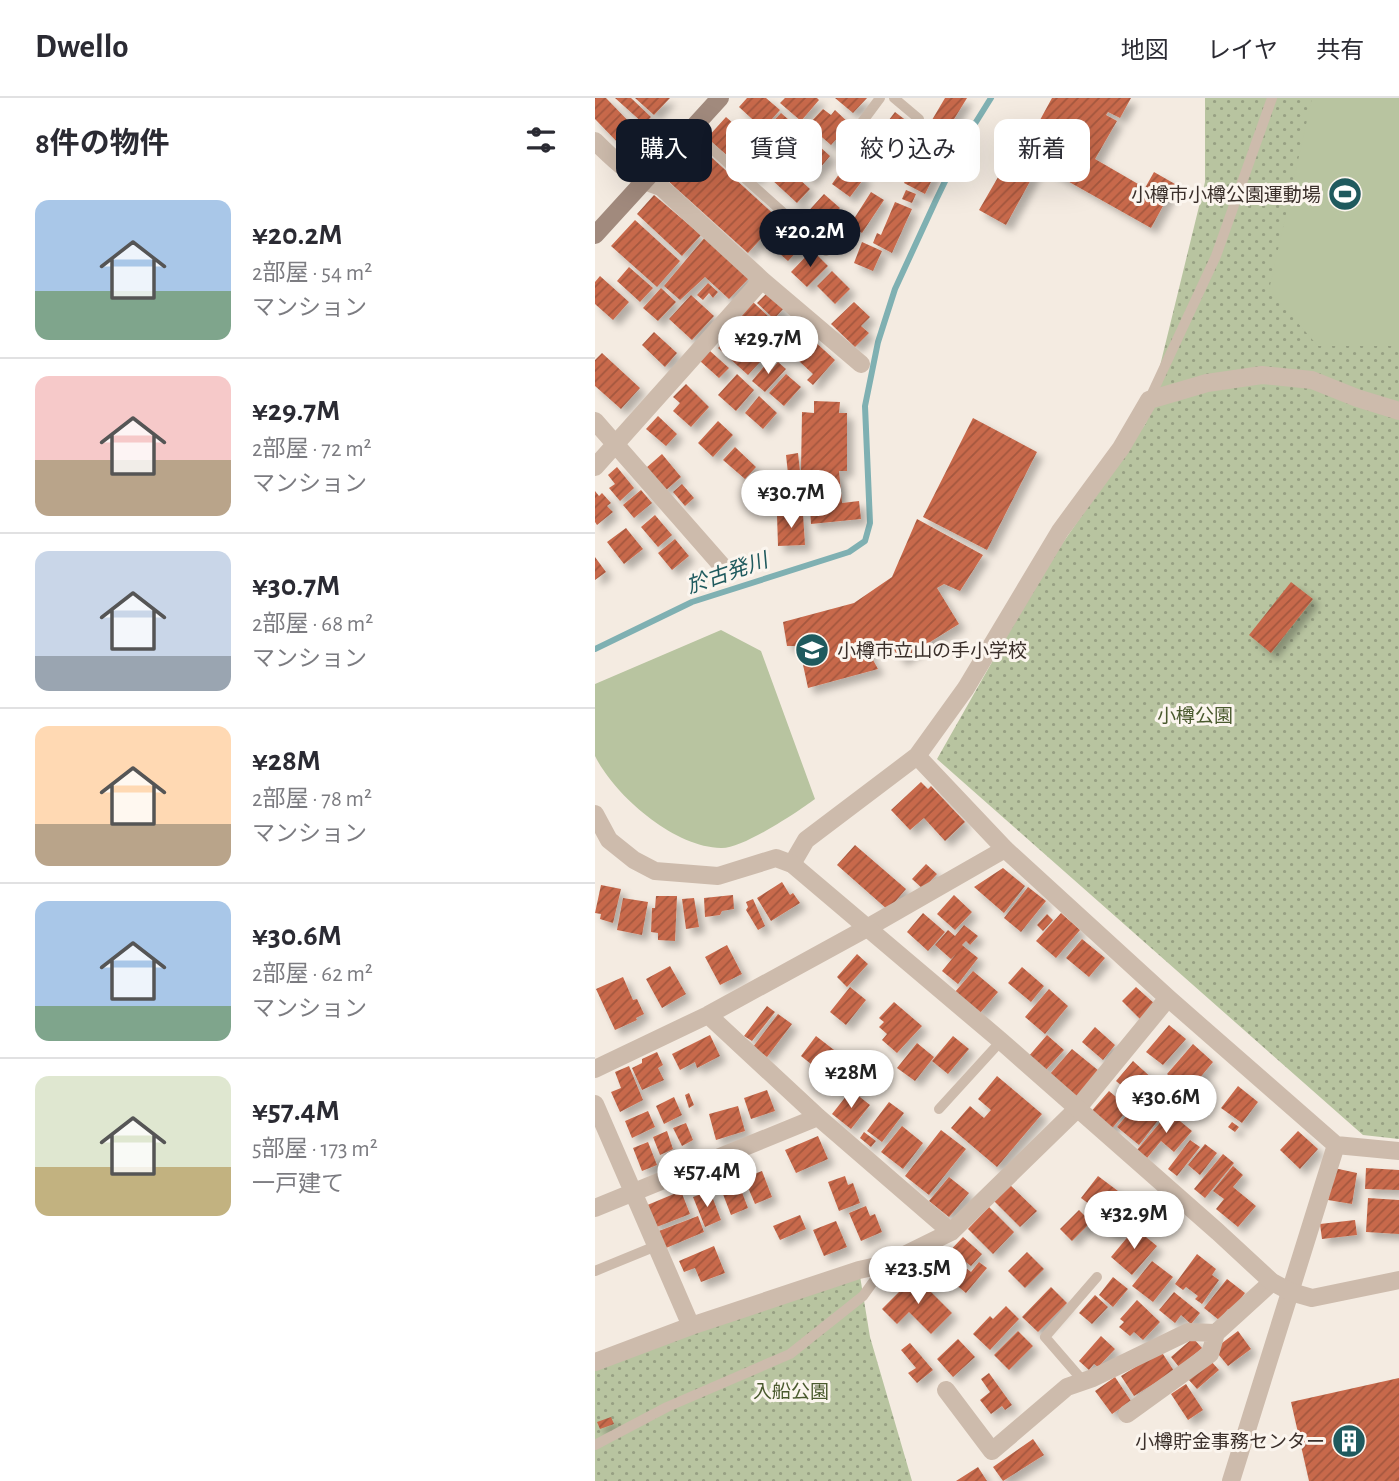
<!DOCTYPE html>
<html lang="ja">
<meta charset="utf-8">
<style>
:root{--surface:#fff;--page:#f2f2f3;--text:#2b2b33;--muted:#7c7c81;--line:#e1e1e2;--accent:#111827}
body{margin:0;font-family:"Alegreya Sans","Noto Sans JP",sans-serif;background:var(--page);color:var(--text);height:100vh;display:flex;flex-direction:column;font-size:26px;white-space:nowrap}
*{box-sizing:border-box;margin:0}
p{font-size:23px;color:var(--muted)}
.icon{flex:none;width:38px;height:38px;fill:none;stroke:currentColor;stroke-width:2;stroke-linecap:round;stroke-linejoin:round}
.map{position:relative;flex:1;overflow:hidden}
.details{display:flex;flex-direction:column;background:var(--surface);width:595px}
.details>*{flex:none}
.top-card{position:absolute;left:21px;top:21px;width:665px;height:63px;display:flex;gap:14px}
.price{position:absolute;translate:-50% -60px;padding:0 16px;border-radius:24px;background:#fff;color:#222;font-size:23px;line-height:46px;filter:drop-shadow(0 2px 4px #0008)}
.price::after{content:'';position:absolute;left:50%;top:42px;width:21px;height:16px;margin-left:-10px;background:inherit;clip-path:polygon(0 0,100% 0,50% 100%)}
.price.active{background:var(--accent);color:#fff}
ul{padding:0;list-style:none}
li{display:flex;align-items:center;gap:21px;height:175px;padding:0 35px}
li+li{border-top:2px solid var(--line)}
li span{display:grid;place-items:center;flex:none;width:196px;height:140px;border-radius:14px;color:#555}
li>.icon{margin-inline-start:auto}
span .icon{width:84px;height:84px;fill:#fffc;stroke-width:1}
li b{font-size:30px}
h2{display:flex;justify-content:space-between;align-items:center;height:84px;padding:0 35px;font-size:30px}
.tag{padding:0 24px;border-radius:14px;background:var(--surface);box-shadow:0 7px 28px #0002;font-size:24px;line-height:63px}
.tag.active{background:var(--accent);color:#fff}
header{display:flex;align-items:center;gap:42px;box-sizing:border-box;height:98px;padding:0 35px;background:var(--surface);border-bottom:2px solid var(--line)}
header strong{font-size:33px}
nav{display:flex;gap:38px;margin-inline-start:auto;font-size:24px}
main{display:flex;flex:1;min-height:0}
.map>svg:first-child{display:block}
</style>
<header>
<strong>Dwello</strong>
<nav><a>地図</a><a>レイヤ</a><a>共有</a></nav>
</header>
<main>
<section class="details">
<h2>8件の物件<svg class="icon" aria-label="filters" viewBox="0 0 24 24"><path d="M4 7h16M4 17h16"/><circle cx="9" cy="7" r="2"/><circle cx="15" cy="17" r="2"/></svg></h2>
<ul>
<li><span style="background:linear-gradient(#a9c7e8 65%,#7fa58c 0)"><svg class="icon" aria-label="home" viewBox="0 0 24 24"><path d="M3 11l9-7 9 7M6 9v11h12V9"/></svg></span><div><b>¥20.2M</b><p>2部屋 · 54 m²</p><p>マンション</p></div></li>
<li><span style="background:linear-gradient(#f6c9c9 60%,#b9a48a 0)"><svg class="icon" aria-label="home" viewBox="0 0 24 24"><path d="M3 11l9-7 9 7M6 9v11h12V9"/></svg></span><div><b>¥29.7M</b><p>2部屋 · 72 m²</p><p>マンション</p></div></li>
<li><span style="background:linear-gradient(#c9d6e8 75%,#9aa5b1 0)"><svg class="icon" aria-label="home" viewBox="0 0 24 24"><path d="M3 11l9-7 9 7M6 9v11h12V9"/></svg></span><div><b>¥30.7M</b><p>2部屋 · 68 m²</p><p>マンション</p></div></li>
<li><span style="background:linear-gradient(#ffd9b3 70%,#b9a48a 0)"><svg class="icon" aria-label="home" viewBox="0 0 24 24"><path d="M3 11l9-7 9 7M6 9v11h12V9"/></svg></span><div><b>¥28M</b><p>2部屋 · 78 m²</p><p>マンション</p></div></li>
<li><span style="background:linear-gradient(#a9c7e8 75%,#7fa58c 0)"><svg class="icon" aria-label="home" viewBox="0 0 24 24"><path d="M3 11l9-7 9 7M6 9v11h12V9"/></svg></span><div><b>¥30.6M</b><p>2部屋 · 62 m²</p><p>マンション</p></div></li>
<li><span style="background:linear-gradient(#dfe7d0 65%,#c2b280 0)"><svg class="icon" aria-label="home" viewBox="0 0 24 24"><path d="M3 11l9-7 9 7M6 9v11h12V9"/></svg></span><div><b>¥57.4M</b><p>5部屋 · 173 m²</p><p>一戸建て</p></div></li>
</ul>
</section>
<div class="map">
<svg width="804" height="1383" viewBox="0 0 804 1383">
<defs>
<pattern id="park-dots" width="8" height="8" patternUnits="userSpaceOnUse" patternTransform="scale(1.75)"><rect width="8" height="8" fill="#b8c4a0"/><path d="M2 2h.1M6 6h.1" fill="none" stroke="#97a083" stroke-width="1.8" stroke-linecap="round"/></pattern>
<pattern id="building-hatch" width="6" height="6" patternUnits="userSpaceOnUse" patternTransform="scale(1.75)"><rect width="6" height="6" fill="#c8694b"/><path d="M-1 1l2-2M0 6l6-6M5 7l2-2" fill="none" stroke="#a4573f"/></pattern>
<filter id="shadow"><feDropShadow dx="6" dy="6" stdDeviation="3.5" flood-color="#0004"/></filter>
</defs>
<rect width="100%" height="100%" fill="#f4ebe1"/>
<path fill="url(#park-dots)" d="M610 0H804V1041L768 1037 342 661 451 469 551 325 610 84Z
M264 1172 275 1239 317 1383H0V1269Z"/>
<path fill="#b8c4a0" d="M717 0H804V248H723L674 192Z
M126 532 166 553 220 701C201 715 147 751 126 750 79 749 20 698 0 658V586Z"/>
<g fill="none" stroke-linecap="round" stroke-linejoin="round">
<path stroke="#7fb0b2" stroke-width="6" d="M0 551 97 504 254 454 270 443 275 425 270 308 283 244 300 191 341 102 371 40 396 0"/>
</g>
<path fill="url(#building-hatch)" filter="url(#shadow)" d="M0 0H11L43 33 26 48 0 21Z
M20 0H36L56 19 49 26Z
M40 0H75L59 17Z
M152 0H171L185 12 168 31 144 9Z
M190 0H222L224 2 206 23 185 5Z
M240 0H272L258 15Z
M350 0H372L353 31 337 22Z
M457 0H536L525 20 513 14 511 17 522 23 500 61 550 90 559 74 580 86 556 130 444 67 411 127 384 112 432 29 439 33Z
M228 11 236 17 240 12 255 26 236 47 213 27Z
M300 14 321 30 306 51 284 35Z
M186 15 216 41 203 55 173 29Z
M131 19 178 60 159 81 112 40Z
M334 36 355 46 330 96 309 85Z
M280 39 300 57 286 74 265 55Z
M223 47 235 58 215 82 203 71Z
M104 48 184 121 153 155 72 82Z
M252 65 270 79 255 99 237 86Z
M189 67 215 91 202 105 176 81Z
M311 92 321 96 317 105 307 101Z
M276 94 289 102 267 135 255 127Z
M229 96 245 110 225 132 209 118Z
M59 97 106 137 87 158 42 116Z
M300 104 317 111 297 155 278 145 282 135 286 137Z
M40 122 85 163 62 189 16 148Z
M183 126 207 148 193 163 169 142Z
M111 138 155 179 134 201 110 179 85 202 69 188Z
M267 144 287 153 278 173 259 165Z
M217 152 233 168 212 189 196 174Z
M34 169 58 190 45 204 22 183Z
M237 173 255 191 240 206 222 188Z
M5 178 34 204 18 222 0 206V184Z
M113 185 123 194 118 200 114 195 108 202 102 197Z
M66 190 81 204 63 223 48 210Z
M172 195 189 210 179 221 162 205Z
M96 197 119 218 97 242 74 221Z
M158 204 174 219 159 236 143 221Z
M259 204 275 219 266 228 274 235 260 249 236 226Z
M196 222 240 262 218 287 212 282 218 276 179 240Z
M59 234 82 255 70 269 47 247Z
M136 237 165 264 153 277 123 250Z
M115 253 134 270 124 280 105 263Z
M7 255 45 290 26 311 0 288V262Z
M183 264 191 271 170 294 157 283 171 266 177 271Z
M142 276 159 292 141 313 123 297Z
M191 276 206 289 189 308 174 295Z
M91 286 114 309 96 329 78 313 85 305 78 299Z
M164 298 182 315 168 331 150 315Z
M219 303 245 304 244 315H252V373H244L247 405 264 403 266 421 216 426 213 373H206L207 314 219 315Z
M63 318 82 336 71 348 51 331Z
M378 320 442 354 392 452 328 419Z
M123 323 138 337 118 359 103 345Z
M140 349 161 369 150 381 128 362Z
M203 355 206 384 194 385 191 357Z
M67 356 86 379 70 393 51 370Z
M22 369 39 390 25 403 14 390 20 386 13 377Z
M164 378 168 382 158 393 154 389Z
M172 384 178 390 167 402 161 396Z
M87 386 99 400 90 408 78 394Z
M46 392 57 405 39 420 28 407Z
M0 393 4 398 7 395 16 405 12 408 18 414 2 427 0 424Z
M208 416 210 447 183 448 182 417Z
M60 417 77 437 63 449 46 429Z
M322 421 388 457 365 493 349 486 342 490 364 526 306 562 294 545 273 553 283 571 213 590 204 548H192L188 524 259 505 297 479Z
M31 430 48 451 29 466 12 444Z
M80 441 94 458 77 472 63 455Z
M0 459 11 474 0 482Z
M696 484 718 501 676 555 654 537Z
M326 684 333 691 336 688 370 724 350 743 329 720 315 732 296 712Z
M260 747 311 791 293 812 242 767Z
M331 766 342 776 328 791 317 781Z
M408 770 430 788 409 815 379 789Z
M187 784 195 797 198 795 205 805 176 823 162 800Z
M6 787 26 791 18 825 5 821 6 816 0 815Z
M433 789 451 803 426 834 409 820Z
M138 797 139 811 127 813 125 817 110 819 109 800Z
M359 797 377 814 360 832 342 816Z
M61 798H82L80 843 63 842V835L56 834 57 810H60Z
M28 800 53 804 47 837 22 832Z
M99 800 104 829 91 831 87 801Z
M158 801 170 828 163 832 151 812 153 809 151 804Z
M328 815 350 834 333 853 312 834Z
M466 815 485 832 461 860 441 843Z
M452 816 458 822 448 833 442 827Z
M369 827 383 838 375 847 371 843 367 847 383 860 363 886 347 873 361 856 356 861 340 847 353 832 360 838Z
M487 841 510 860 494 879 471 860Z
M132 847 147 876 125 887 110 859Z
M262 856 273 866 252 889 242 879Z
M75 868 91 896 67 910 51 881Z
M427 869 449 888 436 904 413 885Z
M378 873 403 894 385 915 360 894Z
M28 879 38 902 42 901 49 916 41 920 42 922 20 932 1 891Z
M255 889 271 902 251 927 235 914Z
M541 889 561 907 546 922 527 903Z
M454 891 473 908 450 936 430 919Z
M299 904 327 928 302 955 287 942 292 936 284 929 289 924 284 920Z
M172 908 180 914 157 943 149 938Z
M183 916 197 926 172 959 158 949Z
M574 927 591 941 568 967 551 954Z
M500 929 520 947 508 962 487 944Z
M115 937 125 958 102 970 100 964 85 972 77 956Z
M452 937 469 952 449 974 433 959Z
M221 938 252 962 236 982 206 958Z
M358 938 374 951 353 976 337 963Z
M322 945 339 959 320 983 302 970Z
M598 946 618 964 593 994 572 976Z
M477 951 504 973 483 999 455 976Z
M62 954 68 967 63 970 69 982 47 992 37 970 47 965V961Z
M538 963 559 982 543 1001 521 983Z
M34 968 48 1002 25 1014 16 994 26 990 20 974Z
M402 978 447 1016 402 1069 356 1030 375 1008 389 1020 396 1012 383 1001Z
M643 988 663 1004 647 1025 626 1010Z
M172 992 180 1013 156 1021 149 1000Z
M256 992 275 1007 256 1031 237 1016Z
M514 993 534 1010 514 1034 494 1016Z
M94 995 99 1007 94 1010 90 997Z
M79 999 87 1017 69 1026 61 1008Z
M294 1004 309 1015 287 1044 272 1033Z
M543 1004 564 1021 544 1047 522 1029Z
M143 1008 150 1033 121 1042 114 1016Z
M53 1013 60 1029 37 1040 30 1023Z
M574 1014 597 1033 579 1054 566 1043 552 1060 542 1052Z
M637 1024 644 1029 640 1034 633 1029Z
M91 1025 98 1042 87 1048 78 1030Z
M307 1028 328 1045 308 1071 286 1054Z
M346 1032 371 1051 334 1097 310 1078Z
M72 1033 78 1051 65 1057 58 1039Z
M703 1033 723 1051 705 1071 685 1052Z
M269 1034 281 1043 276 1049 265 1040Z
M223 1038 233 1061 201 1075 190 1052Z
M595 1042 605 1049 582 1078 573 1071Z
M53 1044 62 1067 47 1073 38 1050Z
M610 1046 622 1055 605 1077 593 1067Z
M628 1056 639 1065 610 1100 599 1091Z
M638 1068 648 1077 638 1089 661 1108 643 1129 621 1111 629 1101 618 1093Z
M739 1070 762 1075 757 1106 733 1102Z
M771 1070 804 1072V1092L770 1091Z
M167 1073 177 1099 160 1106 149 1080Z
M250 1078 253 1087 258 1085 265 1105 244 1113 233 1084Z
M503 1078 523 1093 506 1115 486 1100Z
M354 1079 374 1095 354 1119 334 1103Z
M143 1084 153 1110 136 1117 126 1091Z
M413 1085 442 1113 425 1129 397 1101Z
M86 1093 95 1116 59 1130 50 1108Z
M115 1093 126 1122 110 1129 98 1099Z
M532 1094 548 1108 535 1123 519 1108Z
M773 1100 804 1102V1136L771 1134Z
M271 1108 275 1118 280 1116 287 1134 266 1143 254 1115Z
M514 1108 532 1123 520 1138 502 1123Z
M394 1109 419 1134 398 1156 373 1131Z
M484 1112 496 1124 477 1143 465 1131Z
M205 1117 211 1131 185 1142 178 1128Z
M103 1118 109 1134 71 1150 64 1133Z
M760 1122 762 1137 727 1141 725 1126Z
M241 1123 252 1149 229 1158 218 1132Z
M540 1130 562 1148 537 1177 516 1159Z
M368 1139 387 1156 376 1168 367 1161 358 1171 347 1161Z
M119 1148 130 1175 106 1184 100 1170 89 1174 84 1163Z
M432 1154 449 1171 430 1190 413 1173Z
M602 1156 621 1171 617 1177 624 1182 607 1206 600 1201 603 1198 591 1189 588 1192 580 1186Z
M557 1163 578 1179 558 1204 537 1188Z
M384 1164 392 1170 371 1195 354 1181 363 1171 367 1175 371 1170 376 1174Z
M320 1178 357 1215 336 1236 314 1214 302 1226 287 1211Z
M518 1179 533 1191 518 1209 504 1197Z
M632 1181 650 1195 636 1213 633 1211 624 1222 609 1210Z
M456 1189 472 1205 443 1234 427 1219Z
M579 1194 605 1215 596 1226 586 1217 580 1225 564 1212Z
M500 1197 513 1209 497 1226 484 1215Z
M542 1202 565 1224 548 1242 539 1234 535 1238 524 1229 529 1224 525 1221Z
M411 1208 424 1221 395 1252 378 1236 395 1218 398 1221Z
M423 1233 438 1248 414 1272 399 1257Z
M643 1233 656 1251 633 1268 619 1251Z
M506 1238 520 1251 503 1269 499 1266 494 1272 484 1263Z
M598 1240 607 1250 584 1269 576 1259Z
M363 1241 380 1259 358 1279 342 1261Z
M315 1245 338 1272 322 1285 313 1275 321 1270 306 1252Z
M566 1253 579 1273 539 1298 526 1278Z
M615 1262 624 1272 602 1291 593 1281Z
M394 1275 417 1307 410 1312 407 1308 396 1316 385 1302 395 1294 386 1281Z
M520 1279 536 1303 517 1316 500 1293Z
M804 1280V1383H714L696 1304Z
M591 1286 608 1312 593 1322 576 1296Z
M16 1319 19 1326 5 1331 2 1324Z
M438 1341 449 1357 408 1383 398 1369Z
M383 1369 392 1383H361Z"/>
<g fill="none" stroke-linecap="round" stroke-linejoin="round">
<path stroke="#cdbbac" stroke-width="10" d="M299 0 324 21
M96 32 231 153 249 131
M250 47 285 0
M554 302 621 158 677 0
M344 1011 406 943
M0 1173 61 1148
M489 1284 450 1239 502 1179
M0 1347 72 1309 195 1256 268 1198 291 1166"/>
<path stroke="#cdbbac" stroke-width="18" d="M0 43C20 63 39 81 66 89L167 182 266 266
M0 323 128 469
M0 369 167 182
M322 658 410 751 573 900 741 1047 804 1053
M197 766 211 742 322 658 371 590 465 433 526 350 554 302 612 285 667 277 717 282 762 300 804 313
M113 917 223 1019 356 1134
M0 971 113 917 272 830 410 751
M0 1006 96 1228
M0 1110 223 1019
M0 1264 96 1228 264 1172 291 1166 356 1134 482 1011 573 900
M351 1292 397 1353 472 1289 498 1280 593 1234 621 1235 677 1184
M532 1316 615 1256 621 1235
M636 1383 741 1047"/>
<path stroke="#cdbbac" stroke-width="18" d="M0 716 14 742 39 762 60 773 123 778 181 760 197 766 406 943 623 1134 677 1184 696 1194 717 1200 804 1182"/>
<path stroke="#a18a7d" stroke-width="18" d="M0 137 125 0"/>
</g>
<defs>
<g id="stadium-disc" transform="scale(1.75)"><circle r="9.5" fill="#1f5a5e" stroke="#fbf5ee"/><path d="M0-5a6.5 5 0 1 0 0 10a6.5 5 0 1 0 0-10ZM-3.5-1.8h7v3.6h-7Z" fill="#fff"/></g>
<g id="school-disc" transform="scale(1.75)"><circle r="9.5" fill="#1f5a5e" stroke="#fbf5ee"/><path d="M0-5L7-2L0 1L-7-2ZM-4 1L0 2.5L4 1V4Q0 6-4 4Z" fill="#fff"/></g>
<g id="building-disc" transform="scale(1.75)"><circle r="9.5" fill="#1f5a5e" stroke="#fbf5ee"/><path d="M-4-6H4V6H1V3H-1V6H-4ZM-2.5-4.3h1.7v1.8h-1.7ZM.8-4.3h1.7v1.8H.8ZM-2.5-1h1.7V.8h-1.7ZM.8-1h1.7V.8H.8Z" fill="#fff"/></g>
</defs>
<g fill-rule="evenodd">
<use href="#stadium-disc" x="750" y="96"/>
<use href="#school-disc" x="217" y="552"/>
<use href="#building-disc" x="754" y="1343"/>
</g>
<g text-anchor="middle" stroke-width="6" stroke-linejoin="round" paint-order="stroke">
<g font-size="19" fill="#3b302b" stroke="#fbf5ee" text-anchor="end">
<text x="726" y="103">小樽市小樽公園運動場</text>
<text x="242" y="559" text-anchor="start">小樽市立山の手小学校</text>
<text x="730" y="1350">小樽貯金事務センター</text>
</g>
<g font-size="19" fill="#4a5a2e" stroke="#fbf5ee">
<text x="600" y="624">小樽公園</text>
<text x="196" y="1300">入船公園</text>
</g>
<g font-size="21" font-style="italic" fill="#1f5a5e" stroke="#fbf5ee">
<text transform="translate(132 475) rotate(-19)" y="7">於古発川</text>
</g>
</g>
</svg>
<b class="price active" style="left:215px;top:171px">¥20.2M</b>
<b class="price" style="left:173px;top:278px">¥29.7M</b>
<b class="price" style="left:196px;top:432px">¥30.7M</b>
<b class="price" style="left:256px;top:1012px">¥28M</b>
<b class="price" style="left:571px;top:1037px">¥30.6M</b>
<b class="price" style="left:112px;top:1111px">¥57.4M</b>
<b class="price" style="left:539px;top:1153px">¥32.9M</b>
<b class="price" style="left:323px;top:1208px">¥23.5M</b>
<div class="top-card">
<a class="tag active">購入</a>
<a class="tag">賃貸</a>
<a class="tag">絞り込み</a>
<a class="tag">新着</a>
</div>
</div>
</main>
